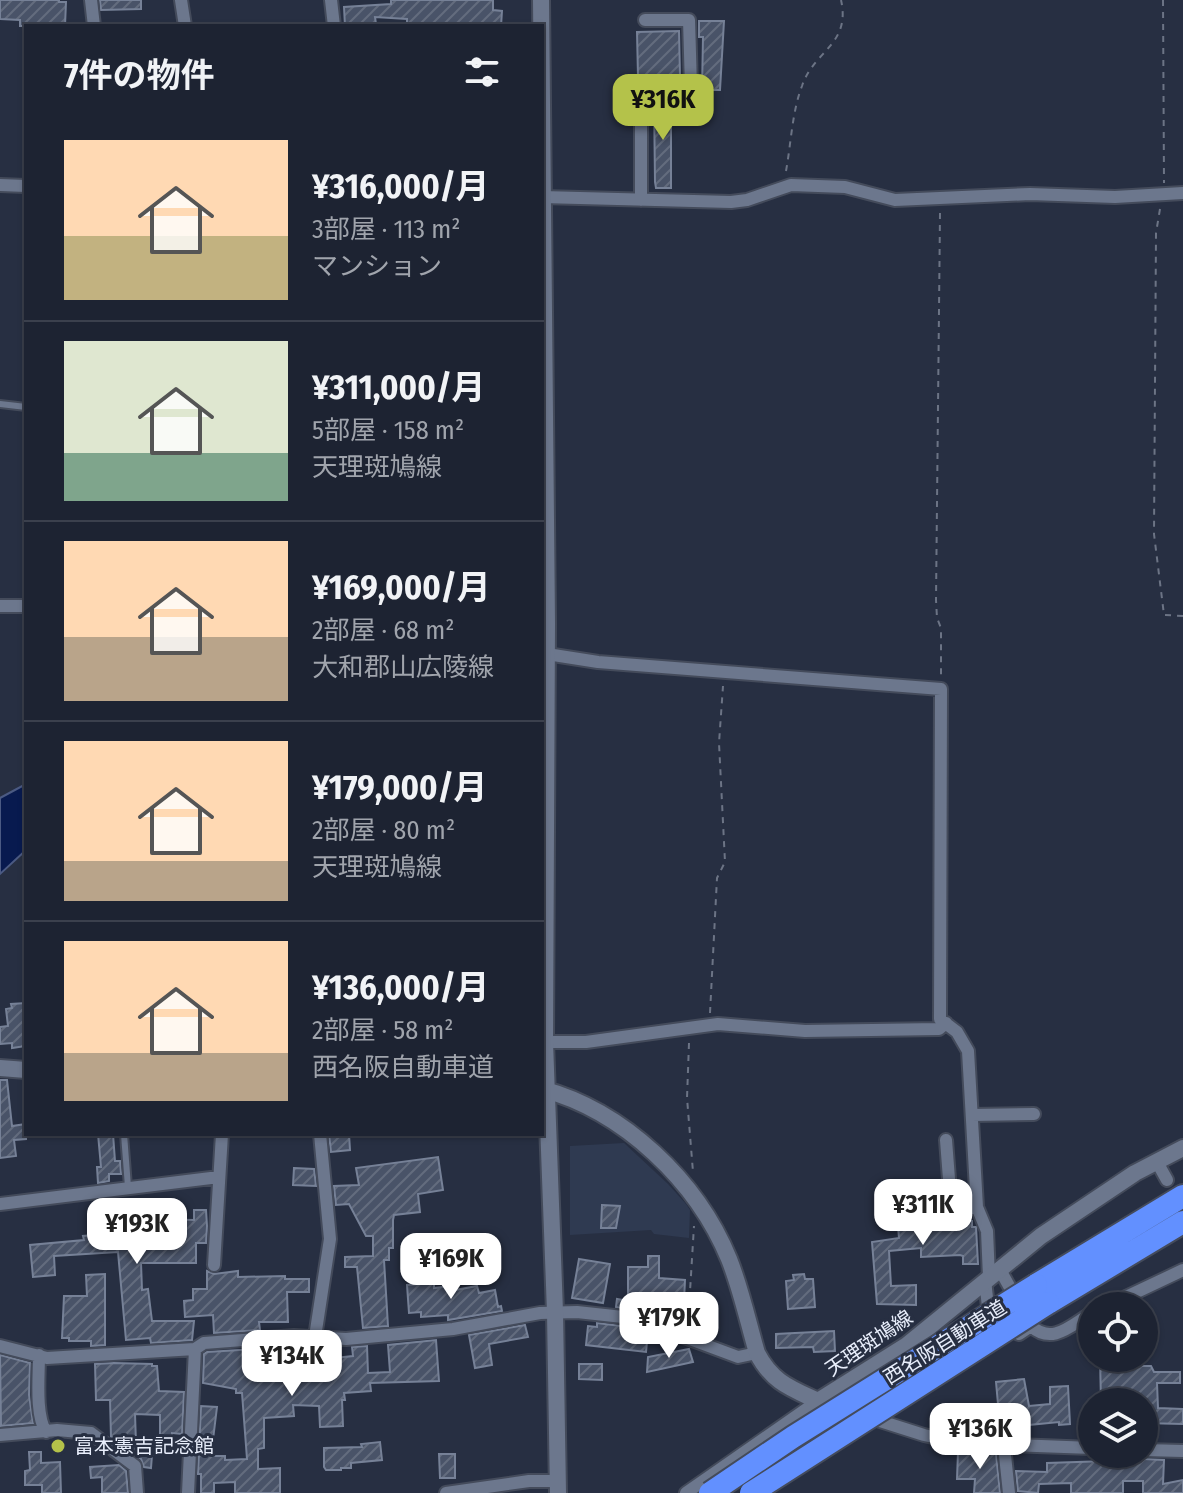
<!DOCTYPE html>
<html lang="ja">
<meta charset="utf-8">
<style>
:root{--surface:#1d2332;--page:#2a2f3e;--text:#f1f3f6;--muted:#a0a4ac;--line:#3b404d;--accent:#b4c24a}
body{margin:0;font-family:"Fira Sans Condensed","Noto Sans JP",sans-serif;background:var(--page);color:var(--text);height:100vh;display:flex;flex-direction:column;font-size:30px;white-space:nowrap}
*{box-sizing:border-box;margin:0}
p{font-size:26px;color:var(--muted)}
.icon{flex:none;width:44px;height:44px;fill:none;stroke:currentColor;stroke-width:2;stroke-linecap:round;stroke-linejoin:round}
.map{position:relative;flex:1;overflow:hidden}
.panel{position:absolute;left:24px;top:24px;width:520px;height:1112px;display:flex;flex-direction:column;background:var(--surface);border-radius:0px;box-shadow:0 2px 6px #0004,0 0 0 2px var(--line)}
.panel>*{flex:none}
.fabs{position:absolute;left:1078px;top:1292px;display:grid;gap:16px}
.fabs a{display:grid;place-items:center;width:80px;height:80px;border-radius:50%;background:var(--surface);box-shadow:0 2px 6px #0004,0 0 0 2px var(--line);font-size:40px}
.price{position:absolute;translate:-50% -68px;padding:0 18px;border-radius:16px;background:#fff;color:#222;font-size:26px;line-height:52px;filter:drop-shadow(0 2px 4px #0008)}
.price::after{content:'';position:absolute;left:50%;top:48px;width:24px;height:18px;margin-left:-12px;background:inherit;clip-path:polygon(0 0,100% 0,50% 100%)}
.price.on{background:var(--accent);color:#111}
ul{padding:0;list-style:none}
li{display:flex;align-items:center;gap:24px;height:200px;padding:0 40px}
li+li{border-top:2px solid var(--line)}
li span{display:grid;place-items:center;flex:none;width:224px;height:160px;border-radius:0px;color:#555}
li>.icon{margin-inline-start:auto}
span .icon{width:96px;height:96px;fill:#fffc;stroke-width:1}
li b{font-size:34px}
h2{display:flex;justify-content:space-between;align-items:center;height:96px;padding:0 40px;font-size:34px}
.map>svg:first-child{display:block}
</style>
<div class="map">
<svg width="1183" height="1493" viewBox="0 0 1183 1493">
<defs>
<pattern id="building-hatch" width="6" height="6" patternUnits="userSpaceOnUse" patternTransform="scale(2)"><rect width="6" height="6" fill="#495368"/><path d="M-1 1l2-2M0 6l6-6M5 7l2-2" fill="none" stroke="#636c7e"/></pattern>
</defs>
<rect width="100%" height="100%" fill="#272f42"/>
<path fill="#2f3a51" d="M624 1143 668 1184 686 1204 690 1210 689 1238 654 1234 651 1230 570 1235V1146Z"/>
<path fill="#081a4f" stroke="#4b5a83" stroke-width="2" d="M26 784V850L0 874V798Z"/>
<path fill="url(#building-hatch)" stroke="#768197" stroke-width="2" fill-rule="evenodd" d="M0 0H59V2H66L65 26H20V20L0 19Z
M100 0H141V9L101 10Z
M391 0H493V10L502 11 501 26H407V19L375 17 376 24 345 26 344 7 391 4Z
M699 21H724L720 90H702L703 37H699Z
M679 31 680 76H638L637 32Z
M654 98H671V188H656L655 182Z
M26 1003V1046L12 1048V1043L0 1044V1027L8 1026 6 1009 12 1008 11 1004Z
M0 1080H7L12 1126 26 1124V1139L14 1140 16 1156 0 1158Z
M98 1134H113L115 1161H120L121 1174H109V1181L98 1183 97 1167H101Z
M329 1134H349L350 1150 331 1152Z
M438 1157 443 1190 418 1194 420 1212 394 1215 393 1220V1248H389V1260H384L388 1326 363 1328 357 1267H345V1257L373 1256V1236H366L349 1204 336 1205 334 1186 359 1185 356 1168Z
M294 1168 314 1169 316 1186 293 1185Z
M947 1201 951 1205 952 1221H972V1227H976L978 1264H963V1256L960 1255 921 1257V1248L889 1251 891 1286 916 1285V1305L877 1304 872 1242 899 1238 897 1215 919 1213 918 1203Z
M602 1205 620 1206 616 1228H601Z
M194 1210H206L207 1226 206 1243H196V1263H141L142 1290 148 1289 152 1321H194L192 1340 151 1343 150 1338 126 1340 118 1252 54 1256 55 1275 33 1277 30 1245 84 1240 83 1236 118 1233 117 1228 134 1227 133 1216H149V1219L194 1220Z
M648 1256H659V1278L685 1280 684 1301 644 1298 641 1312 616 1307 617 1299 628 1301V1267H648Z
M579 1259 610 1264 603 1303 572 1298Z
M207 1271 214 1274 238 1271V1277L285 1276V1279H309V1292H287L288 1322H259L260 1330 214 1333 213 1315 185 1317 184 1301 193 1300V1289H207Z
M105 1274V1345L91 1346V1341H69V1338H62L64 1296H87L86 1275Z
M804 1274 805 1279H813L815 1307 788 1309 786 1281 794 1280 793 1275Z
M434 1283V1288L450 1286V1291L477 1286 479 1293 495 1290 498 1307 501 1306 502 1311 448 1320V1315L421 1317V1312L409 1313 407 1285Z
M597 1323 621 1326 648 1333 646 1352 586 1345 588 1326 597 1327Z
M525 1325 528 1337 489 1344 492 1365 475 1368 469 1335Z
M834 1331 835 1351 814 1352 813 1347 776 1348V1334Z
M436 1340 439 1381 370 1383 371 1391 344 1393 345 1400H342L343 1426 320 1427 319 1406 293 1405 294 1416 264 1418V1448L258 1449V1469L280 1468V1493H235V1482L214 1483V1493H201V1474H198L201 1406 217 1407 211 1456H225V1460L247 1459 242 1393H236V1389L203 1383 204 1354 207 1352 306 1346V1361L353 1356 352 1347 367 1346 368 1373 390 1372 388 1345Z
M689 1349 693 1362 647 1372 648 1357Z
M0 1355 30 1363 29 1395 33 1423 1 1426Z
M1100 1358H1131V1366H1151L1154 1372H1180V1383H1157L1158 1408 1183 1409V1424L1144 1423V1402H1101Z
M114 1363 152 1364V1366H157L159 1391 184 1392 182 1434 172 1433V1447L177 1448 176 1455H152L151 1468 144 1467 141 1459 123 1446 124 1439 111 1437 110 1400H96L95 1364ZM135 1414 160 1415V1446L136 1443Z
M579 1364H602V1380L579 1379Z
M1024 1379 1029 1406 1050 1404V1387L1068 1386 1070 1424 1059 1425V1422L1029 1425V1427L994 1430V1435H979L978 1428H945V1411H974V1405L998 1404 996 1382Z
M380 1442 382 1460 351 1463V1468H341V1470H326L324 1467V1448L362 1447 361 1444Z
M29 1452H41V1463L60 1462 61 1493H42V1485H25V1471L30 1470Z
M958 1452 996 1454 1000 1493H974L975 1479H957Z
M439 1454H455V1478H440Z
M1128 1454H1136L1144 1459 1164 1460 1163 1484 1183 1480V1493H1143V1481H1123V1493H1071V1483L1039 1484 1038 1493 1018 1491 1016 1471 1047 1472V1463L1107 1461V1458H1128Z
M119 1465 126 1471 128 1493H102V1477L91 1478 90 1467Z"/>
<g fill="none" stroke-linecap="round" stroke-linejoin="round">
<g stroke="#444b5b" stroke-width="10">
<path id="lane" d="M0 404 26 407
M124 1134 128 1187"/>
</g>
<g stroke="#444b5b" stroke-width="16">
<path id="street" d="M91 0 94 26
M181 0 185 26
M331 0 334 26
M0 185 26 186
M542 197 731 202 747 200 791 185 845 187 895 200 1030 194 1115 197 1183 193
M641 200V90L691 87 689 20H645
M0 606H26
M547 654 598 662 941 689 940 1019 957 1032 968 1051 977 1207 987 1231 989 1277
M545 1042H586L718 1024 805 1031 939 1029 946 1023
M972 1115 1034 1114
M946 1140 950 1192 969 1208 977 1207
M1157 1162 1167 1180
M0 1204 219 1177
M214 1265 222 1134
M999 1268 1018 1302
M985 1280 989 1316
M1107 1306 1183 1270
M1019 1334 1031 1326C1053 1346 1072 1324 1092 1313
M315 1337 330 1239 320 1134
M0 1346 47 1358 195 1349 204 1343 294 1336 346 1339 453 1329 540 1313 577 1312 623 1317 644 1322 738 1357 757 1353
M39 1355C39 1376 35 1415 46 1432
M839 1408 924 1435 960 1443 1092 1448
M0 1435 57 1430 91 1433 135 1466 137 1493
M1004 1446 1009 1493
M1144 1450 1183 1451
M188 1493 195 1349
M446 1493 529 1481H558
M686 1493 818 1401 822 1403"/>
</g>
<g stroke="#444b5b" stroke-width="20">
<path id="secondary" d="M541 0 547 623 545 1042 555 1312 558 1493
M0 1068 26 1070
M542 1089C624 1111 697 1181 729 1259 741 1289 748 1322 757 1353 772 1382 790 1388 818 1401L907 1345 1041 1236 1135 1173 1183 1148"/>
</g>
<g stroke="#444b5b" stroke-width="26">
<path id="highway" d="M1036 1285 1183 1196
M1048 1303 1183 1222"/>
</g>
<path stroke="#6c7485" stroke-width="2" stroke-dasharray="6 6" stroke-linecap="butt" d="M1163 0 1164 183
M786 171C791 144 792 112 802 86 814 50 851 45 841 0
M1160 209 1156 233 1154 534 1164 615 1183 616
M940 213 936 600 937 618 941 628V678
M710 1013 717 878 725 862 719 743 723 686
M689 1043 687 1098 693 1172
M688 1324 694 1226"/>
<use href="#lane" stroke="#6c778d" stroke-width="6"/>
<use href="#street" stroke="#6c778d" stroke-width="12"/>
<use href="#secondary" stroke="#6c778d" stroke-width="16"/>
<use href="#highway" stroke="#6290ff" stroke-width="22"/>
<g stroke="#444b5b" stroke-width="26" stroke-linecap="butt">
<path id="highway-bridge" d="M710 1493 793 1437 1036 1285
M751 1493 1048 1303"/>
</g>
<use href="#highway-bridge" stroke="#6290ff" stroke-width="22"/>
</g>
<circle fill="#b4c24a" stroke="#272f42" stroke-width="3" cx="58" cy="1446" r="8"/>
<g text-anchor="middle" stroke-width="6" stroke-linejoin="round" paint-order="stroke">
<g font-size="20" fill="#e8eefb" stroke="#272f42">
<text transform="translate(945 1342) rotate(-32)" y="7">西名阪自動車道</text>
<text transform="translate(869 1343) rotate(-34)" y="7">天理斑鳩線</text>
</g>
<g font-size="20" fill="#e8eefb" stroke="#272f42" text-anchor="start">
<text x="74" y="1453">富本憲吉記念館</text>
</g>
</g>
</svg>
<div class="fabs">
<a><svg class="icon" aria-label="locate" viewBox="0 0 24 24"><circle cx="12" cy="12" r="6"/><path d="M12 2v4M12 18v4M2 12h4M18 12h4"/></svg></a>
<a><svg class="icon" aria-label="layers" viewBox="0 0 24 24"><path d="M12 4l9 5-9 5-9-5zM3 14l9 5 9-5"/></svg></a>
</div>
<b class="price on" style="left:663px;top:142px">¥316K</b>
<b class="price" style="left:923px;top:1247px">¥311K</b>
<b class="price" style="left:137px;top:1266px">¥193K</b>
<b class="price" style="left:451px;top:1301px">¥169K</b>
<b class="price" style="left:669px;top:1360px">¥179K</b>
<b class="price" style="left:292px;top:1398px">¥134K</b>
<b class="price" style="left:980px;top:1471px">¥136K</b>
<section class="panel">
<h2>7件の物件<svg class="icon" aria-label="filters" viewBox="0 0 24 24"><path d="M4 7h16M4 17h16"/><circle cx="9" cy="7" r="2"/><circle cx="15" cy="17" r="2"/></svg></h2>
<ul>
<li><span style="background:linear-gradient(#ffd9b3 60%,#c2b280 0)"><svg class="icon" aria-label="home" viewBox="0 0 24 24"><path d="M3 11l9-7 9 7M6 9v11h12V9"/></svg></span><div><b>¥316,000/月</b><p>3部屋 · 113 m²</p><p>マンション</p></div></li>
<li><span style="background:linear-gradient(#dfe7d0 70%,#7fa58c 0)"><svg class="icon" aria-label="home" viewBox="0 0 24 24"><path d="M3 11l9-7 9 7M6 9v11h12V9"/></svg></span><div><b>¥311,000/月</b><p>5部屋 · 158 m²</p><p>天理斑鳩線</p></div></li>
<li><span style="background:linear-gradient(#ffd9b3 60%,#b9a48a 0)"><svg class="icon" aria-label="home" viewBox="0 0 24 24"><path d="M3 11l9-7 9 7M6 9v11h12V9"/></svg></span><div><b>¥169,000/月</b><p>2部屋 · 68 m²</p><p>大和郡山広陵線</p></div></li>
<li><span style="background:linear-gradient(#ffd9b3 75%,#b9a48a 0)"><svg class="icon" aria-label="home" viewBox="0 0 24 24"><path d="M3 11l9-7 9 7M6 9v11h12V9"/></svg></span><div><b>¥179,000/月</b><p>2部屋 · 80 m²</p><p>天理斑鳩線</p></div></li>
<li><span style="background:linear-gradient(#ffd9b3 70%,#b9a48a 0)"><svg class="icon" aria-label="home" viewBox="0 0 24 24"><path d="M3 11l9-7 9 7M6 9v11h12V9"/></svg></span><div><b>¥136,000/月</b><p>2部屋 · 58 m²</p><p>西名阪自動車道</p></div></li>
</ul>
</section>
</div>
